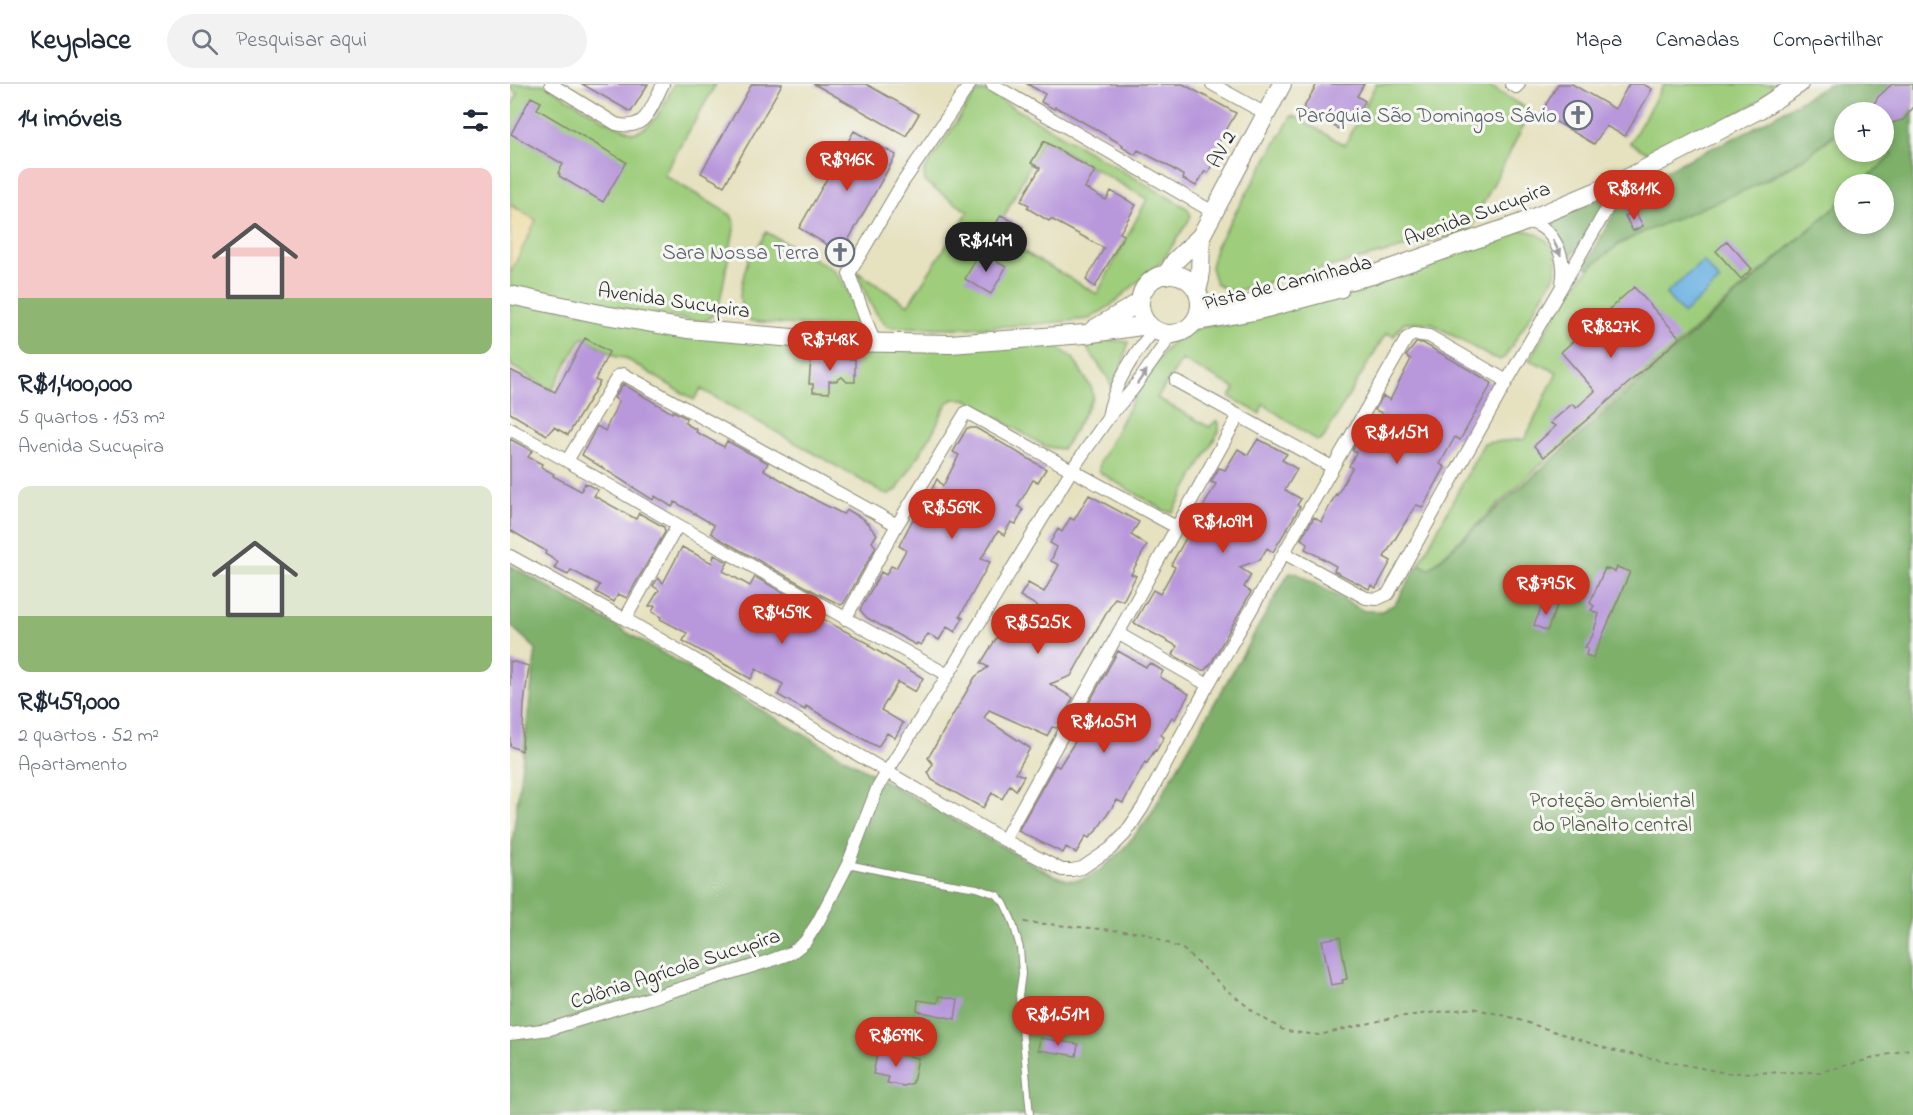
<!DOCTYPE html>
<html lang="pt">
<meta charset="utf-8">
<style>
:root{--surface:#fff;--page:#f2f2f3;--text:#1f2937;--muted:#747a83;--line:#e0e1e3;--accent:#c8321e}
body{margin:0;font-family:"Indie Flower",sans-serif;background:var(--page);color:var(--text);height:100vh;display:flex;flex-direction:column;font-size:22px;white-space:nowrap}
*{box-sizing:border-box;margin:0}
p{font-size:20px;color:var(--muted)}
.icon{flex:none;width:33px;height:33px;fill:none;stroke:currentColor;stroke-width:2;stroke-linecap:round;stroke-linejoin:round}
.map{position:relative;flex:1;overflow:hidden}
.sheet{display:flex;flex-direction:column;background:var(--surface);width:510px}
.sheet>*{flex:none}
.fabs{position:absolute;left:1324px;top:18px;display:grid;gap:12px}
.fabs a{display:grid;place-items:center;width:60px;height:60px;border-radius:50%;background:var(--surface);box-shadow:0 3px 9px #0003;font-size:30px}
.price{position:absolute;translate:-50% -51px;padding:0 14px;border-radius:21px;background:var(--accent);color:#fff;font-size:20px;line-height:39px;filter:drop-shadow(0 2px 3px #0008)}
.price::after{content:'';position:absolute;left:50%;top:36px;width:18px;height:14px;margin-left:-9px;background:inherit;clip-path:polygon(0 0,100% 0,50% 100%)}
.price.active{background:#222;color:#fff}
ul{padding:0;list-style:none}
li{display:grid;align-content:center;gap:12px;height:318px;padding:0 18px}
li span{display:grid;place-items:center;height:186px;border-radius:12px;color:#555}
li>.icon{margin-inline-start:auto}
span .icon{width:108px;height:108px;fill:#fffc;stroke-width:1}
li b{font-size:26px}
h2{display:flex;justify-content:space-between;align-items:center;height:72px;padding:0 18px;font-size:26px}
header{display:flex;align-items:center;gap:36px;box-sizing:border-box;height:84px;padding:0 30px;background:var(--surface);border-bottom:2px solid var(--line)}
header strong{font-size:28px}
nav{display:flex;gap:33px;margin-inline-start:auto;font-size:21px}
.search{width:420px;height:54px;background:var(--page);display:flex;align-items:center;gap:15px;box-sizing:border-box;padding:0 21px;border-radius:33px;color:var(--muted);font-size:22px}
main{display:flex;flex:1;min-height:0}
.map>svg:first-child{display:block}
</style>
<header>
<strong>Keyplace</strong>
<div class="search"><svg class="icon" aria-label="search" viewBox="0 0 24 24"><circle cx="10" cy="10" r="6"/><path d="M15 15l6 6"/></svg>Pesquisar aqui</div>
<nav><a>Mapa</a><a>Camadas</a><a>Compartilhar</a></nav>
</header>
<main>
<section class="sheet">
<h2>14 imóveis<svg class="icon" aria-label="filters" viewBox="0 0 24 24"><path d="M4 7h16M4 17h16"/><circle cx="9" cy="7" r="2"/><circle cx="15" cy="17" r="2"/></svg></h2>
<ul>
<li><span style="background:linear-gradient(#f6c9c9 70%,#8fb573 0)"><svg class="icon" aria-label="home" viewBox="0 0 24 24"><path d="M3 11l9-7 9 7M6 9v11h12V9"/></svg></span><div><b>R$1,400,000</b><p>5 quartos · 153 m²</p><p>Avenida Sucupira</p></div></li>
<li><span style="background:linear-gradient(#dfe7d0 70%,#8fb573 0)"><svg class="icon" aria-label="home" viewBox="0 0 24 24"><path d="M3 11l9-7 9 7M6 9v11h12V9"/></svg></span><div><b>R$459,000</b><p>2 quartos · 52 m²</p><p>Apartamento</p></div></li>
</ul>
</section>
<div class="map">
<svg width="1403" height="1031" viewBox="0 0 1403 1031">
<rect width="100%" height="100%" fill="#f6f6f2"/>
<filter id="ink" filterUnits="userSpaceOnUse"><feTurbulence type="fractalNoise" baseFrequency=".0167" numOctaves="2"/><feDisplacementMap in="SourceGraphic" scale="12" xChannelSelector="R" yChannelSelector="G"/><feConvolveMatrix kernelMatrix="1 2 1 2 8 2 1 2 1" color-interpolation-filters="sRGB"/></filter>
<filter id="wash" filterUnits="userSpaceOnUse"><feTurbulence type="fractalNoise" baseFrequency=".008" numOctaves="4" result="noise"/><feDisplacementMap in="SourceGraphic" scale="24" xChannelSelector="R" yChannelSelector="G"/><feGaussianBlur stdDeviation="1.35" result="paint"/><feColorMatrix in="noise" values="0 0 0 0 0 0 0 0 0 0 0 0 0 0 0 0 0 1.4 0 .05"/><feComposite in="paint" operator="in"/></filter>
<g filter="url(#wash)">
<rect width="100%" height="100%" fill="#e6e1bf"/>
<path fill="#9ecd7b" stroke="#647c53" stroke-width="1.5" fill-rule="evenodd" d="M2 0H33L93 35 123 49C146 44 154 19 164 0H206L154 91 221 131 225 140 209 222 200 234 193 238 81 220 0 203V190L26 136 0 120V24L8 10 0 4Z
M866 0H976L1021 27 959 147 721 208 706 200 701 183 706 162 782 31 835 61Z
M1154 0H1281L1153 71 1139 70 1120 59Z
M475 7 677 124 681 131 679 136 653 176 600 222 579 235 517 241 454 244 378 243C362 228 355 208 347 188L398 221 458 128 415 98 414 87 463 13 468 8ZM533 55 637 115 587 210 485 151Z
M1335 42V68H1374V58L1385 69 1350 100H1335V114L1036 376 919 485 909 480 974 359 1015 355 1047 288 1019 276C1037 246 1056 208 1080 184 1120 144 1188 126 1239 104 1273 90 1308 67 1335 42Z
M1012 146C1036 149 1054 167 1044 193L995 273 990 276 977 271 921 239 894 238 884 252 876 249 813 355 807 357 753 320 750 330 720 313 725 304 672 276 647 314 699 343 707 336 709 339V347L663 428 655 427 592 390 589 386 590 378C606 348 646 265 673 249Z
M256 148 324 186 337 205 355 247 240 237C220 222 236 185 241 166L247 165Z
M0 214 187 251 541 259 563 274 582 305 583 314 557 359 552 365 536 363 456 315H444L437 319 423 348 387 406 377 411 191 305 184 316 115 274 107 273 76 254H73L70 257 42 306 0 281Z
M570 254 619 258 603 307 598 294Z"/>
<path fill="#7eb06b" stroke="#546e4b" stroke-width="1.5" d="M1319 0H1403V1031H0V777L26 565 0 541V481L385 703 541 790C547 792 553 795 559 796 588 801 624 753 639 733L778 491 781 488 786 489 854 527H872L885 520 909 480 919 485 1335 114V140H1374V100H1350L1383 71 1374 61V28H1335V41L1297 72 1242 103 1129 150 1109 160 1079 184 1075 182 1118 104 1240 46Z
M1103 110 1058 177 1056 166 1041 144 1029 140Z"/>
<path fill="#eeda9e" stroke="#8c8264" stroke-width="1.5" d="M0 121 26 136 0 190Z"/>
<path fill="#6eb2e3" stroke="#4c6e87" stroke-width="1.5" d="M1193 177 1210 197 1173 230 1156 210Z"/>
<g id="blocks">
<path fill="#b897db" d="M72 0H138L121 28Z
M242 0H272L214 102 191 89Z
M304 0H356L409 30 396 52Z
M517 0H673L726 29 707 62 715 66 710 76 706 73 698 89 695 87 686 102 673 95 674 92 655 80 628 66 625 71 612 63 613 61 559 30 545 23 544 25 531 18 535 10Z
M807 0H854L847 12 855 17 846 33 838 29 829 45 793 25Z
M1048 0H1062L1105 25 1119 0H1133L1142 5 1115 52 1096 42 1084 60 1031 29Z
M1382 0H1403V24L1393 36 1374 41V28H1359L1368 13Z
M21 13 31 18 27 25 116 78 93 118 49 92 50 90 48 89 53 80 1 50Z
M344 47 386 71 331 169 289 144Z
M534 57 585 87 575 104 596 116 601 107 626 121 610 149 614 151 585 203 576 196 594 164 541 135 539 137 517 124 519 121 511 117 530 84 521 79Z
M1125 127 1133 142 1123 147 1115 132Z
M491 131 513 143 504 159 482 147Z
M1217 157 1242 185 1231 195 1206 167Z
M470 168 496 183 481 210 455 195Z
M1124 203 1170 254 1034 373 1024 362 1046 342 1040 339 1062 320 1066 324 1085 307 1051 268Z
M75 254 99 268 85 296 90 298 58 351 44 343 37 351 0 329V286L45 308Z
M906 259H913L982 299 950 356 945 353 930 380 935 383 913 423 906 421 874 473 881 477 866 504 861 501 859 505 824 487 826 482 795 465 798 459 791 455 804 433 811 438 826 410 827 411 842 384 839 382 846 369 842 366 850 353 856 356 872 329 865 326 873 312 880 316 901 275 896 272Z
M301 274 345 275V298H337L332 293 326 297H319V309L303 308V300H299Z
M113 300 162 329 163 327 176 334 175 339 187 346 186 348 214 363 217 357 258 379 254 386 307 417 333 430 338 426 355 436 354 437 360 441V443L367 450 362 458 366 463 334 519 331 521 307 509 210 455 201 449 204 441 165 418 162 423 145 412 143 416 72 371 87 342 95 347 109 317 104 314Z
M457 344H466L536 385 528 398 523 396 508 422 513 426 506 440 501 438 494 451 488 447 471 475 480 478 450 532 453 534 445 548 437 543 429 556 418 550 411 561 407 559 406 561 357 534 350 526 371 488 376 491 381 482 386 484 396 466 389 462 403 435 406 437 422 409H420L427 395 433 402 449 371 443 368Z
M0 355 22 367 18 373 32 380 31 383 44 390 43 392 71 407 75 399 88 406 84 412 126 435 129 429 154 443 155 448 117 514 108 510 104 518 86 508 90 501 61 486 58 491 44 484 48 478 35 470 36 467 0 446Z
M748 355 777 370 772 376 787 385 775 406 791 415 787 421 790 423 763 468 757 464 750 476 729 483 741 491 734 503 741 508 701 579 695 586H690L663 571 667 562 624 539 643 506 650 510 665 483 661 481 706 400 701 398 709 384 715 386 728 365 738 371Z
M579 411 629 438 621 451 637 461 621 490 626 492 613 517 605 514 561 592 540 600 563 614 547 644 542 643 537 652 479 626 474 634 520 664 506 689 514 692 506 706 500 701 492 715 482 709 473 724 422 696 418 688 423 680 418 674 465 593 478 583 471 579 487 553 491 554 498 541 514 551 529 523 510 512 518 499 534 508 549 481 541 477 547 463 540 459 548 445 552 448 560 434 564 436Z
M172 463 202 479 204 471 218 478 213 487 240 502 245 493 299 523 297 527 360 560 359 562 413 594 405 608 388 598 371 626 393 639 385 654 377 649 368 663 360 659 296 622 295 626 268 611 273 600 246 585 241 595 173 557 177 549 150 535 151 533 142 528 145 522H139L149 506 143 502 148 494 153 499Z
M1107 483 1120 488 1083 574 1076 571 1078 564 1075 563 1082 553 1089 530 1081 526 1084 522 1080 519 1095 484 1105 488Z
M1034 517 1047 522 1037 547 1024 541Z
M608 567 636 583 640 579 653 587 650 593 679 610 665 635 662 633 651 651 654 653 646 667 645 666 637 679 635 678 613 719 607 716 587 746 579 754 576 752 566 769 556 763 553 769 508 747 545 681 549 683 566 656 560 653Z
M0 577 19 582 14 620 12 667 0 662Z
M830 853 837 895 832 896 833 899 821 901 812 856Z
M430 912 448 915 445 935 407 927 408 916 428 919Z
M530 954 568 960 566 972 528 966Z
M368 965 408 974 403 999 394 1002 377 999 379 993 363 990Z"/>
</g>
</g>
<g filter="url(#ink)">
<use href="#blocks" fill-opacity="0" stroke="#888675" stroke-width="1.5"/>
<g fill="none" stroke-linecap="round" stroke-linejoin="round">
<g stroke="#888675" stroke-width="8">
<path id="lane" d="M338 780 399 793 467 804 487 811 494 819 502 836 510 864 512 890 509 911 520 1031"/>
</g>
<g stroke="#888675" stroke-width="14">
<path id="street" d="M41 0 106 40C137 48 141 23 153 0
M482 0 703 128
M702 0 756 30
M1001 0 1006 3 1009 0
M1016 137C1044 142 1057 174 1052 199
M658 255 673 249 687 240 749 229 832 207
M365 260 339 190 393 98 460 0
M666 297 822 383
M598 333C604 299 623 271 644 246
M0 345 57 377 108 292 113 290 387 441 456 328 666 443
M57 377 168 441 438 591
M774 469 856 514 867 515 878 510 997 297 1113 97
M0 472 115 535 494 756 552 786H562L572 784 600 765 615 750 633 723 698 601 897 254 904 250 919 252 997 297
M115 535 168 441
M335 535 387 441
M609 550 698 601
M494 756C573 615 649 473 728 333
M0 950 40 945 259 877 281 869 295 858 308 838 338 780 367 705 377 688 438 591 561 387 598 334 623 305 662 250"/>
</g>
<g stroke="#888675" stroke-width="20">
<path id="secondary" d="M630 220a30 30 0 1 1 60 0a30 30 0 1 1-60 0Z
M656 191 665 177 691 152 772 0
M687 207 690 195 691 152
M0 211 95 231 177 245 329 258 440 260 575 250 638 241
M687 233 862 191 1009 140 1114 96 1250 25 1289 0
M584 245 630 218"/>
</g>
<path stroke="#888675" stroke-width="2" stroke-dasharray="4.5 4.5" stroke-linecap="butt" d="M514 838 635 849 674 866 718 907 748 931 775 947 809 951 886 933 963 924 1000 933 1101 966 1216 989 1310 988 1403 964"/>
<use href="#lane" stroke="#fff" stroke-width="6"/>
<use href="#street" stroke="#fff" stroke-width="12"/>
<use href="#secondary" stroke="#fff" stroke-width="18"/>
</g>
<defs><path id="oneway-solid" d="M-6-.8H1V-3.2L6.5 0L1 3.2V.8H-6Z" transform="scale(1.5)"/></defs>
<g fill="#a0a0a0">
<use href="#oneway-solid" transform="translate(1047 164) rotate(63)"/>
<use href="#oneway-solid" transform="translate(632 293) rotate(-55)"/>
</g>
</g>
<defs>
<g id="church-ring" transform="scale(1.5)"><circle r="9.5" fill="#f6f6f2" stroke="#6b7280" stroke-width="1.5"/><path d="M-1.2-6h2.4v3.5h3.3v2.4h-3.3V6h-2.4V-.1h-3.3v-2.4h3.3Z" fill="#6b7280"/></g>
</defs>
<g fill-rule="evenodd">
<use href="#church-ring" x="1068" y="31"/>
<use href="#church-ring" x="330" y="168"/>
</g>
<g text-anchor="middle" stroke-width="6" stroke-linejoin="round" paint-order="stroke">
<g font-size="21" fill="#5b616d" stroke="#f6f6f2" text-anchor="end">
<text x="1047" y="38">Paróquia São Domingos Sávio</text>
<text x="309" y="175">Sara Nossa Terra</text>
</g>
<g font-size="21" fill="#2b2b2b" stroke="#f6f6f2">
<text transform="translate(711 65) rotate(-62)" y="7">AV 2</text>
<text transform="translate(967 129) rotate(-20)" y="7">Avenida Sucupira</text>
<text transform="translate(777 198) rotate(-14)" y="7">Pista de Caminhada</text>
<text transform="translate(164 216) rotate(8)" y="7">Avenida Sucupira</text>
<text transform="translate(165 884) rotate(-18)" y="7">Colônia Agrícola Sucupira</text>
</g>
<g font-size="21" fill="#4e5c43" stroke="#f6f6f2">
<text x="1102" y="723">Proteção ambiental<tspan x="1102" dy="24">do Planalto central</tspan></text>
</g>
</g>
</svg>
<div class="fabs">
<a>+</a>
<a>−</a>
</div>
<b class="price" style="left:337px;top:108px">R$916K</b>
<b class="price" style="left:1124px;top:137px">R$811K</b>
<b class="price active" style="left:476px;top:189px">R$1.4M</b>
<b class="price" style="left:1101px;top:275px">R$827K</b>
<b class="price" style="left:320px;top:288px">R$748K</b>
<b class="price" style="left:887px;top:381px">R$1.15M</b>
<b class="price" style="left:442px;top:456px">R$569K</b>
<b class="price" style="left:713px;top:470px">R$1.09M</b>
<b class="price" style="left:1036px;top:532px">R$795K</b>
<b class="price" style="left:272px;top:561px">R$459K</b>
<b class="price" style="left:528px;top:571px">R$525K</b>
<b class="price" style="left:594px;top:670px">R$1.05M</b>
<b class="price" style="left:548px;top:963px">R$1.51M</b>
<b class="price" style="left:386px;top:984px">R$699K</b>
</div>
</main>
